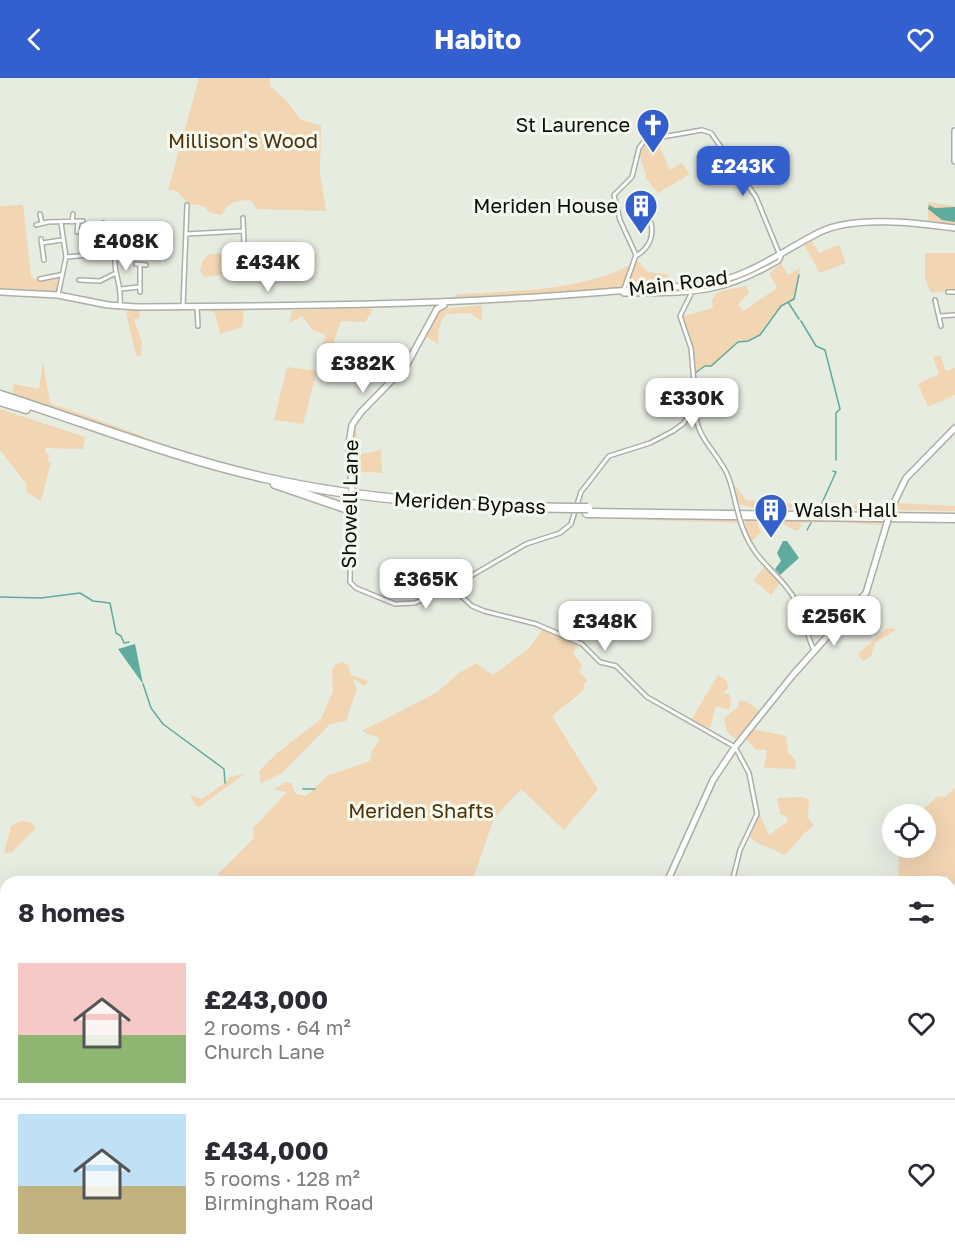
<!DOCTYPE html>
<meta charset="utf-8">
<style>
:root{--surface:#fff;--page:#f2f2f3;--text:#2b2b33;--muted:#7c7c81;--line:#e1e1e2;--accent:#345fcf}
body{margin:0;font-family:"Golos Text",sans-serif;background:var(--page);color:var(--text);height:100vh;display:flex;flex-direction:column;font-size:22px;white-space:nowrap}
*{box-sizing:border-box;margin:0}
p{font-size:20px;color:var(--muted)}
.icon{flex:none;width:33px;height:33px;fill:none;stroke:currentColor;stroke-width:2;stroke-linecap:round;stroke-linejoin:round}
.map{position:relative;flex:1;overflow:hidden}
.drawer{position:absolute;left:0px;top:798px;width:956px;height:384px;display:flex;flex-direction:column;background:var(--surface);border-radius:18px 18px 0 0;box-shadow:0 6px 24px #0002}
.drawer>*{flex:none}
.buttons{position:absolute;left:882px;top:726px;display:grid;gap:12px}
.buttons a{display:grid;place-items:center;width:54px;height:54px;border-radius:50%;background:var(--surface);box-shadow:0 6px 24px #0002;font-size:30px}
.price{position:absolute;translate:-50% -51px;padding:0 14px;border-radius:12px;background:#fff;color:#222;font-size:20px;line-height:39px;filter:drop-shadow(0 2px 3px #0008)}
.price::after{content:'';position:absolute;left:50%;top:36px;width:18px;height:14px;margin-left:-9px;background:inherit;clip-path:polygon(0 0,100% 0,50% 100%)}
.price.active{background:var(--accent);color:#fff}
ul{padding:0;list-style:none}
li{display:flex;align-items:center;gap:18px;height:150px;padding:0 18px}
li+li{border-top:2px solid var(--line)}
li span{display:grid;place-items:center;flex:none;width:168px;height:120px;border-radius:0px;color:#555}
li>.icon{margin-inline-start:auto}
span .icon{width:72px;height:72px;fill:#fffc;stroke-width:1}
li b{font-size:26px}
h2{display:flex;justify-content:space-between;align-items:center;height:72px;padding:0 18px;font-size:26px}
header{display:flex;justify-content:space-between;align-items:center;height:78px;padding:0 18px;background:var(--accent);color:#fff;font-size:27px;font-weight:700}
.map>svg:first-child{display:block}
</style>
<header><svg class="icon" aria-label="back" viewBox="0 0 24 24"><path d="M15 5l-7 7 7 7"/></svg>Habito<svg class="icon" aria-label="heart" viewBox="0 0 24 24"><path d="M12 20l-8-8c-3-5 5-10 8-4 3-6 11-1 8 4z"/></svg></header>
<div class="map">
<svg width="955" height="1182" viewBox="0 0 955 1182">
<rect width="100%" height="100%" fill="#e7ece1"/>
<path fill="#f2d5b3" d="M199 0H270V8L286 22 300 41 321 48 320 95 326 133 257 131 250 122C236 123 228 123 222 137L210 135 204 128 189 126 177 113 168 112Z
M656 60 670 92 682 85 690 96 658 115 645 99 646 96C639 81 635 65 656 60Z
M928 124 955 128V146L928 143Z
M23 127 31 198 34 201 58 198 57 213 0 210V128Z
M812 163 819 175 839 167 846 185 820 195 804 167Z
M225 175C239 191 258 184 275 180V197L251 198 243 194 204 199 200 193 203 182 209 176Z
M925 175H955V212L931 215 925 201Z
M638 183 648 194 667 196 675 204 596 213 459 221 454 219 458 216C518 213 585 213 638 183Z
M781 185 788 197 800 190 795 222 785 224 760 257 748 263 739 264 712 289 705 288 695 297 694 270 684 247 683 238 713 230 712 222 717 214 746 208 749 215 738 226 743 233 777 210 769 196Z
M482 227V243L470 235 446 236C439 246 437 255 439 267L427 259 436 238 443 231Z
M199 230 244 231 242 249 220 256 215 235Z
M371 230 372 234 365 244 341 243 327 285 316 282 326 257 313 252 302 238 289 245 292 232Z
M130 232H140L139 240 134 241 142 265 141 277 136 278 126 235Z
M940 277 946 293 955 290V317L928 329 918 306 939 296 933 279Z
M43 284 50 325 143 358 141 361 12 317 14 306 39 311Z
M287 289 317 293 303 346 274 342Z
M0 331 85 359 83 371 45 370 46 375 49 376 48 384H51L41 423 26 414 27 407 0 372Z
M356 346 358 377 381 372 382 395 354 393 352 366Z
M734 406 746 422 808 427C801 433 746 432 739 425Z
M896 425 955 428V433L894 432Z
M889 426 888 432 843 431 835 427Z
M646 439H736L738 445 647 442Z
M744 439 884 441 883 447 835 444 799 445 802 448 796 453 780 444 757 445 761 454 750 465Z
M765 488 780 505 771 517 753 502Z
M887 550 897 551 875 565 871 578 863 583 858 576Z
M542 552 578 568 573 575 582 587 579 594 588 602 583 607 585 611 552 638 598 711 564 752 521 711 494 740 475 795 469 804H225L218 796 254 760 253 750 287 714 274 712 285 704 291 705 296 716 306 718 327 698 370 683 372 673 380 661 362 653 436 615 459 595 476 585 493 597 530 569Z
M343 584 348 587 351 597 368 603 365 608 352 600 357 611 346 643 330 646 282 695 261 705 259 693 277 675 321 641 333 614 332 592 336 586Z
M718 597 727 603 728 610 723 615 729 616 731 623 729 632 716 628 710 651 691 642Z
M740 622 748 624 760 634 736 661 727 654 724 640 738 629Z
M753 651 786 658 788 675 795 681 796 691 764 690 767 672H756L746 661Z
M245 696 199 729 196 728 190 717 202 721 226 704 229 699Z
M955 710V806L952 808 947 798 930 804H898L899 770H926V736H918L938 718 945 719Z
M801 719 809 721 808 739 814 748C800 756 794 771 784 777 773 770 758 768 750 759L759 735 769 757 787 744V739L780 736 777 720Z
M21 743 30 744 36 750 11 775H4L11 748Z
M362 1176H541L540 1182H361Z
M544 1176H587L588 1182H543Z
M708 1176H934L931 1182H710Z"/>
<path fill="#5fab9e" d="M929 127 935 130 955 129V144L942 142 928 131Z
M783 463H787L799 480 780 497 775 491 781 483 777 475Z
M135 566 143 606 118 571Z"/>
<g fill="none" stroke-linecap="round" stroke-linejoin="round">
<path stroke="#5fab9e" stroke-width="1.5" d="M788 224 799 241
M801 243 816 268 825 272 840 331 836 335V382
M695 295 705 288H711L738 264 748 263 760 257 781 228 794 221 799 197
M821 427 836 394 833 393
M807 452 811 445
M0 519 41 520 80 515 93 523 110 525 116 555 121 558 124 565 129 564
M143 606 151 630 163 646 224 691 225 705
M303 711H315
M0 1158 6 1160
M47 1176 52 1182"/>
<g stroke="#abafa5" stroke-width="6">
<path id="street" d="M40 136 42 145
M243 140 244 167
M72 144 73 136
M36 147 48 144 83 143
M103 149 150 163
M77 154 78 144
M102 154 103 145
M186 156 243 153
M41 161 44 182
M42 165 62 162
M636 178C649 170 654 160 651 145
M66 179 91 177
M136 186 146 187
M40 201 60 197
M79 202 100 203 114 196
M120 211 139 209
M624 211 636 177 620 142 614 117 632 99 639 70 645 62 702 52 711 55 756 119 779 175
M620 213 624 216C691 215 719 218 779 183L782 176
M140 214V187
M948 214H955
M58 217 66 179 61 145
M935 222 941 248
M120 227C123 195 105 193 123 156
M183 228 187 127
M197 229 198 248
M940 238 955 237
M694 325C696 359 709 365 724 390 731 401 733 415 736 427
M351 433 350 504 356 510 395 526 415 525 457 506 526 466 560 455 571 446 581 414 609 378 650 365 673 353 684 345 691 332 695 316 691 270 680 238 691 216
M740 442C754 487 777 490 796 523 805 539 806 557 814 572
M449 511 456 513 472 528 484 533 536 546 582 566 600 584 616 588 647 619 735 669 749 695 757 736 740 772 732 804
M0 1044 6 1050
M706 1176 708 1182"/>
</g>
<g stroke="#abafa5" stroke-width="8">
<path id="secondary" d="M955 53V83
M0 214 58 217 108 227 137 229C293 228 449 227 605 214 638 211 672 210 705 206 748 200 782 173 820 154 854 137 918 145 955 150
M352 412 349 366 352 347 361 334 406 288 437 231 444 227
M891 431 906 400 955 350
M667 804 713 702 735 669 792 598 866 515 887 445
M541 1182 542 1176"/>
</g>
<g stroke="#abafa5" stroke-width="11">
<path id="highway" d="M0 317C88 345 175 380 265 400 366 423 469 428 572 430
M0 323 26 331
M275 406 351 432
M587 435 955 440"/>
</g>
<use href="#street" stroke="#fff" stroke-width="3"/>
<use href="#secondary" stroke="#fff" stroke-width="5"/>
<use href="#highway" stroke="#fff" stroke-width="8"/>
<g stroke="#abafa5" stroke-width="6" stroke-linecap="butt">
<path id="street-bridge" d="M736 427 740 442"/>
</g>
<g stroke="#abafa5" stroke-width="8" stroke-linecap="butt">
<path id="secondary-bridge" d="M351 426 352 412
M887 445 891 431"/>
</g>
<g stroke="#abafa5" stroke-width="11" stroke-linecap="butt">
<path id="highway-bridge" d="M572 430H588"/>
</g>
<use href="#street-bridge" stroke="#fff" stroke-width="3"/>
<use href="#secondary-bridge" stroke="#fff" stroke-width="5"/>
<use href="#highway-bridge" stroke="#fff" stroke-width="8"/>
</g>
<defs>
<g id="church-pin" transform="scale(1.725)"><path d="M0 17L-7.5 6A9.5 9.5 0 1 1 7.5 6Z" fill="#345fcf" stroke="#f5f9ee"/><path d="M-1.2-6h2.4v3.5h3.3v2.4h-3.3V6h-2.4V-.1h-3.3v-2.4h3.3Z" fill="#fff"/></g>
<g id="building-pin" transform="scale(1.725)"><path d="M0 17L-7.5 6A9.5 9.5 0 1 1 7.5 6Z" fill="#345fcf" stroke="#f5f9ee"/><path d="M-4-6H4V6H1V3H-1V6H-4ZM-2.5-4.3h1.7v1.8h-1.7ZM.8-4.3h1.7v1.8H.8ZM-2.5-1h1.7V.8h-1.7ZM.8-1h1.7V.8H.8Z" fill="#fff"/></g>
</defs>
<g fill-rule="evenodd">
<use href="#church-pin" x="653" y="47"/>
<use href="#building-pin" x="641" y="128"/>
<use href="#building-pin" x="771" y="432"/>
</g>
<g text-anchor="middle" stroke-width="6" stroke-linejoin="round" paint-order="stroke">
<g font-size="20" fill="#0c0e0a" stroke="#f5f9ee" text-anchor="end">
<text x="630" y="54">St Laurence</text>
<text x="618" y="135">Meriden House</text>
<text x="794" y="439" text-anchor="start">Walsh Hall</text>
</g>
<g font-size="20" fill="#4c3109" stroke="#f5f9ee">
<text x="243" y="70">Millison's Wood</text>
<text x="421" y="740">Meriden Shafts</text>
</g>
<g font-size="20" fill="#0c0e0a" stroke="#f5f9ee">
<text transform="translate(678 205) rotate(-7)" y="7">Main Road</text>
<text transform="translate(470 425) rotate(3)" y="7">Meriden Bypass</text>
<text transform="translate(350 426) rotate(-89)" y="7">Showell Lane</text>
</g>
</g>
</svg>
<div class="buttons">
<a><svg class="icon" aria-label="locate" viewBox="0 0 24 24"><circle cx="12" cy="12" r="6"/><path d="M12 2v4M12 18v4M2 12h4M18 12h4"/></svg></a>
</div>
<b class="price active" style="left:743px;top:119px">£243K</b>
<b class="price" style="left:126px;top:194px">£408K</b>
<b class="price" style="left:268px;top:215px">£434K</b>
<b class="price" style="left:363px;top:316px">£382K</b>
<b class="price" style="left:692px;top:351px">£330K</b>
<b class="price" style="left:426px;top:532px">£365K</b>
<b class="price" style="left:834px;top:569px">£256K</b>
<b class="price" style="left:605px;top:574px">£348K</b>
<section class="drawer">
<h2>8 homes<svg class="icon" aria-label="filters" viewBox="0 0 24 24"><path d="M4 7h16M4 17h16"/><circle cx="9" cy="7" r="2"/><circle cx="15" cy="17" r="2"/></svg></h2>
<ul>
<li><span style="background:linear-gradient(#f6c9c9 60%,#8fb573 0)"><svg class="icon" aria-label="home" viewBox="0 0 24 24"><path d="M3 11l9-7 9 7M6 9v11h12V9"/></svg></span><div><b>£243,000</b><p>2 rooms · 64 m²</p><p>Church Lane</p></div><svg class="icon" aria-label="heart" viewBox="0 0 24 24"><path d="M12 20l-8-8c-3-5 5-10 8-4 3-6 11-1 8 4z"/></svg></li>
<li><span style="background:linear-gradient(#bfe0f5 60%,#c2b280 0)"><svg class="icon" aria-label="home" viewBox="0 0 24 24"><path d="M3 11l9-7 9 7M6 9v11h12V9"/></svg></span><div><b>£434,000</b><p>5 rooms · 128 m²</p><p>Birmingham Road</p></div><svg class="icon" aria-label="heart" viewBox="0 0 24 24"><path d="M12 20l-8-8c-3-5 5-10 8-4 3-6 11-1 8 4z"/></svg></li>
</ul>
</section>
</div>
